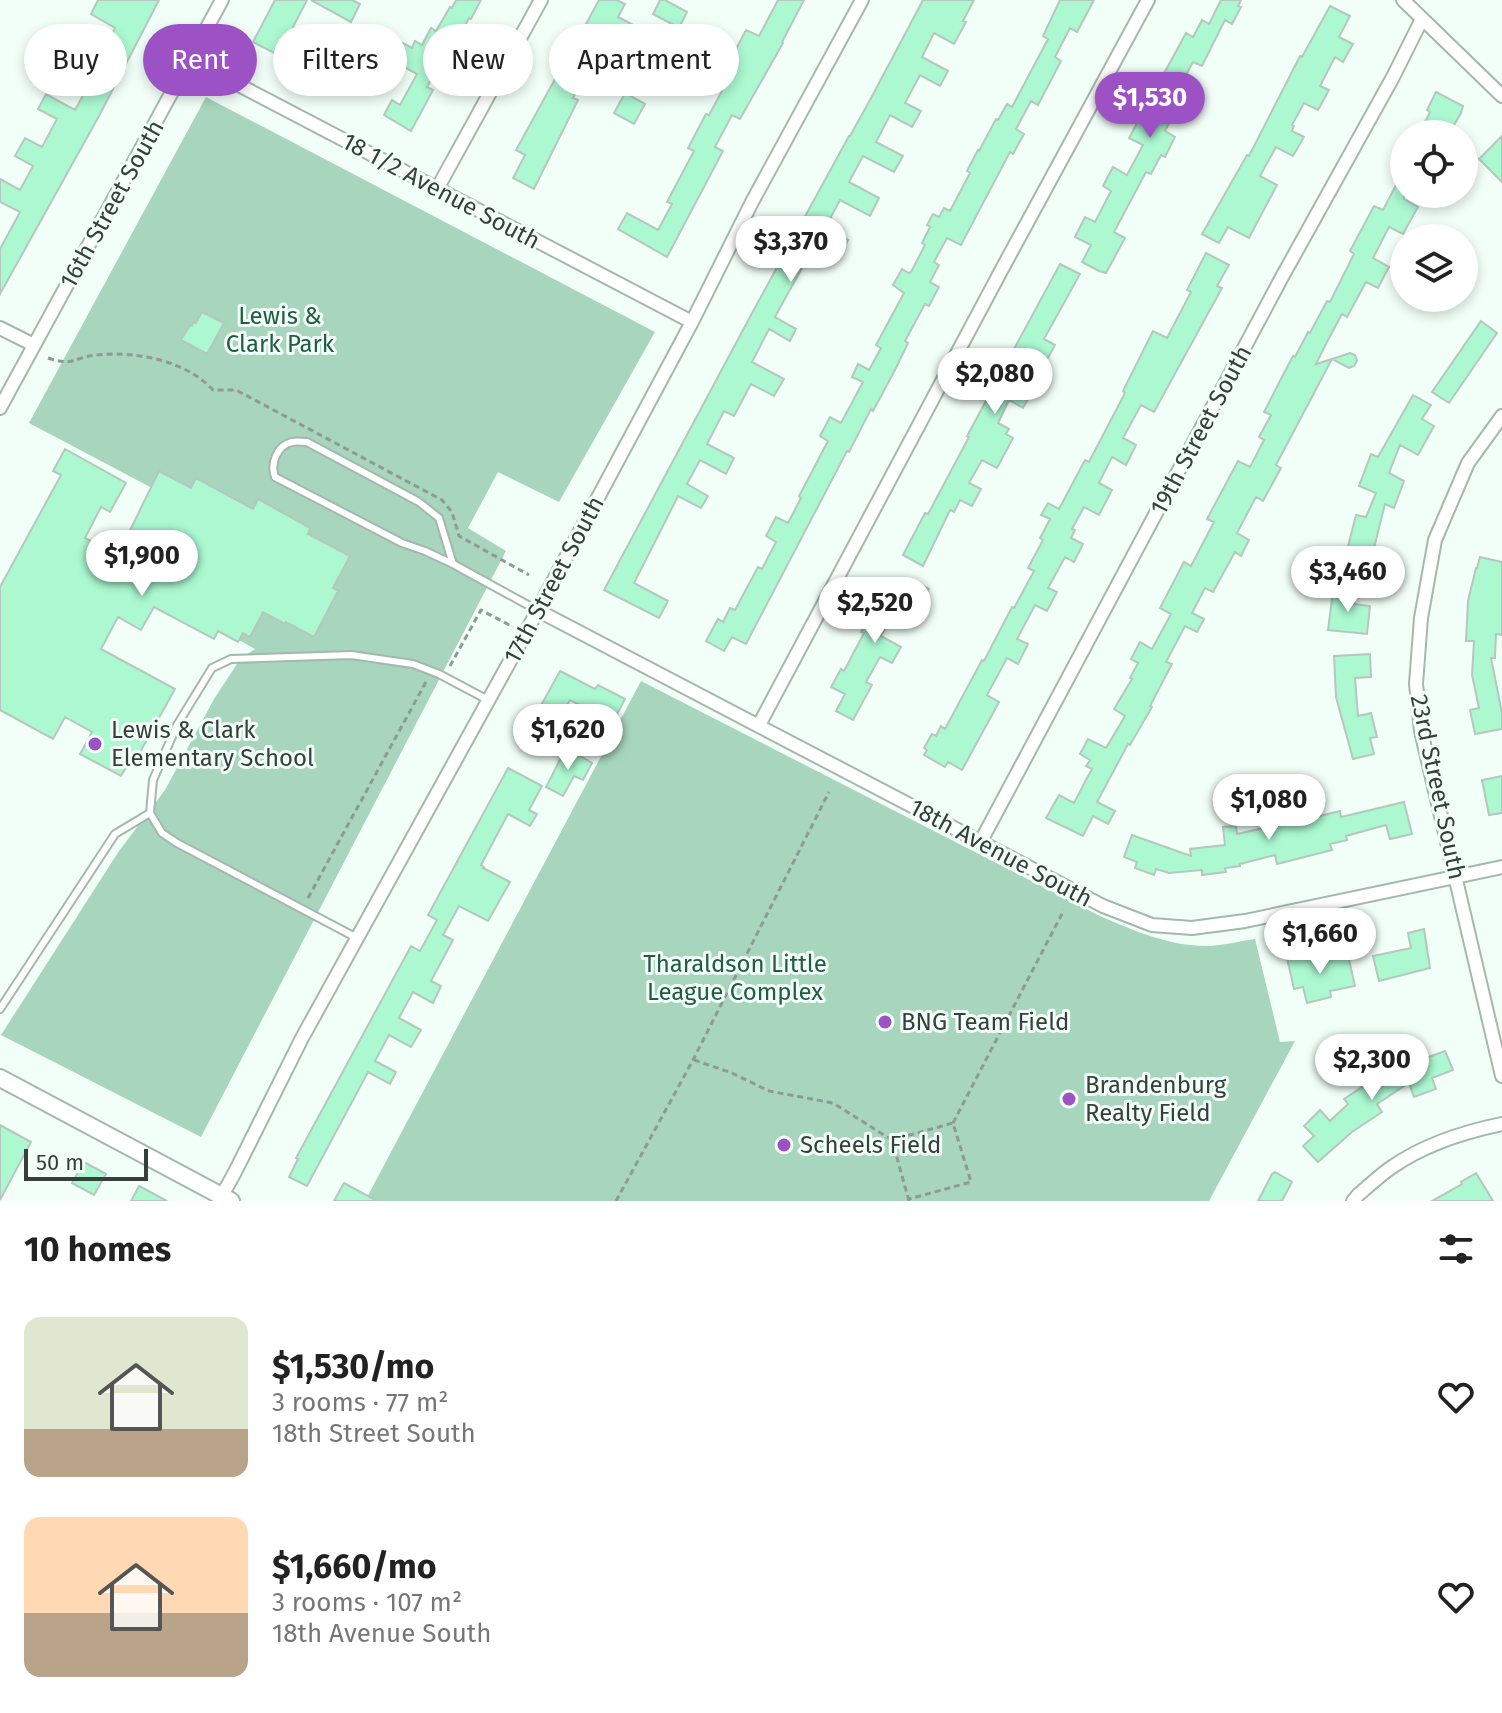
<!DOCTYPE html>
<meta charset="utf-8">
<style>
:root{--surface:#fff;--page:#f6f6f6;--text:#222;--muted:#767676;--accent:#9c51c4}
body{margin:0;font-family:"Fira Sans",sans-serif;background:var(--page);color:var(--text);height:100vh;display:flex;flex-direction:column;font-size:30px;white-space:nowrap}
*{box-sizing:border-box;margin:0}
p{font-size:26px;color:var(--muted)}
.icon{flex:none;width:44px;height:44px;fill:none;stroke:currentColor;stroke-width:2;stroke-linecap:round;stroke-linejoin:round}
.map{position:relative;height:1201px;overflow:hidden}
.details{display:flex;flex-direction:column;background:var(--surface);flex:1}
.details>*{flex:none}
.guide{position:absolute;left:24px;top:24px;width:800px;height:72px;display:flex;gap:16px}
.fabs{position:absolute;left:1390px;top:120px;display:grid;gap:16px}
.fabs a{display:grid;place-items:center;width:88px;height:88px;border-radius:50%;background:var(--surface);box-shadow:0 4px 12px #0003;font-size:40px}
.scale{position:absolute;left:24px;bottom:20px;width:124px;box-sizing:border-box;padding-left:8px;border:4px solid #373f3b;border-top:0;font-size:22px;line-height:28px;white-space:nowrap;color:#373f3b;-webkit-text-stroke:6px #f2fff8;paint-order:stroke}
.price{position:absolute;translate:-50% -68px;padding:0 18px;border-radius:28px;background:#fff;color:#222;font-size:26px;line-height:52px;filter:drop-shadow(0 2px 4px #0008)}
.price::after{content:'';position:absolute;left:50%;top:48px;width:24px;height:18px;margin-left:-12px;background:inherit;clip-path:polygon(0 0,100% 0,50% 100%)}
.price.on{background:var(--accent);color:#fff}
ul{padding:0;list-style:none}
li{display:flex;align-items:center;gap:24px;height:200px;padding:0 24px}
li span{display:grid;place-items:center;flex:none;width:224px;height:160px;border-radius:16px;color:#555}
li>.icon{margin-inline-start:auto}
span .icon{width:96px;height:96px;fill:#fffc;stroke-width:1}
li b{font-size:34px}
h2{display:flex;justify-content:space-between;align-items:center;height:96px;padding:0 24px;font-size:34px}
.tag{padding:0 28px;border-radius:36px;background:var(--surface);box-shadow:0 4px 12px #0003;font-size:28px;line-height:72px}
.tag.on{background:var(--accent);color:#fff}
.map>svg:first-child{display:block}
</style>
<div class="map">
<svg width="1502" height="1201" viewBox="0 0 1502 1201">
<rect width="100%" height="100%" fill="#f2fff8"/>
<path fill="#a7d5bd" d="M206 97 655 332 559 502 498 472 468 528 506 551 201 1137 1 1035 119 851 165 790 214 699 241 658 255 649 239 640 243 633 251 636 258 621 254 619 259 610 284 624 286 622 314 636 338 591 329 586 339 576 350 557 308 534 310 528 253 509 196 479 190 491 180 482 159 472 152 488 29 423Z
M641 681 1100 916C1135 931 1171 947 1210 946 1225 945 1240 941 1255 939L1280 1042 1295 1041 1209 1201H365Z"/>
<path fill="#abf8d1" stroke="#b5c8be" stroke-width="2" d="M98 0H159L99 116 0 294V249L20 212 0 202V179L20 190 33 166 15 156 25 138 42 147 57 119 38 109 46 94 75 110 102 61 99 59 115 28 91 14Z
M275 0H307L293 27 301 31 300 33 330 49 320 66 291 50 286 59 253 42Z
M311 0H352L360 4 351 22Z
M456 0H481L471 19 469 18 463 29 460 28 427 87 433 90 411 131 384 115 392 100 400 105 417 74 378 53 388 35 412 48 415 41 422 45 431 28 436 31 450 7 452 8Z
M599 0H617L625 4 618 17 643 30 630 59 609 48 593 78 586 74 573 98 578 100 534 189 513 178 525 155 516 150 571 50 576 53 590 26 586 24Z
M660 0H665L687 12 679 28 653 14Z
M778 0H804L782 42 783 43 740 119 732 115 715 147 723 151 667 257 618 229 627 213 658 230 672 204 667 202 694 151 688 148 706 114 709 115 729 78 704 64 711 51 730 61 746 30 759 36Z
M923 0H974L963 21 966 22 954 44 934 33 922 57 948 71 940 86 920 75 905 103 921 111 912 127 890 115 876 142 903 156 894 172 863 156 849 182 879 198 870 216 840 200 825 228 848 240 839 257 815 244 775 317 796 329 790 341 769 329 752 362 784 379 774 396 751 384 734 416 724 411 707 444 734 458 726 474 700 460 687 484 708 496 701 508 678 496 662 528 634 583 668 601 659 618 604 590 751 315 849 136H850L870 100Z
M1060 0H1094L1077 32 1070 28 1055 57 1061 61 1038 105 1031 101 1016 129 1024 134 1013 154 1010 152 961 245 947 238 934 262 939 265 930 282 939 287 929 306 925 304 905 341 908 343 896 368 873 411 871 409 849 452 847 451 746 644 732 637 724 651 706 641 718 619 723 622 730 608 735 610 758 567 762 569 776 542 766 536 776 517 788 523 801 498 799 496 828 441 820 436 830 417 841 423 863 382 852 377 858 364 869 370 881 348 876 345 904 293 893 285 902 269 909 273 911 272 925 245 922 243 930 227 927 225 933 214 939 217 944 208 950 211 970 173 967 171 978 150 979 151 996 119 998 120 1007 104 1012 107 1048 39 1043 36Z
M1221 0H1241L1238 6 1241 7 1232 24 1225 20 1202 66 1193 62 1178 90 1185 94 1165 131 1175 137 1165 157 1161 155 1151 174 1146 172 1114 232 1125 238 1106 273 1099 271 1082 262 1091 245 1075 237 1085 217 1095 222 1111 191 1103 186 1113 167 1127 175 1143 145 1129 138 1186 33 1193 37 1202 20 1209 24Z
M1330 6 1350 16 1339 37 1353 44 1343 62 1335 57 1320 86 1329 90 1318 110 1304 103 1292 125 1294 126 1292 131 1304 137 1293 156 1276 147 1260 176 1277 185 1249 238 1228 227 1219 243 1202 234 1247 155 1249 156 1300 56 1302 57Z
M1436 92 1463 106 1461 113 1449 134H1419L1430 112 1427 110Z
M625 93 645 104 634 124 614 113Z
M1502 136V182L1479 159Z
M1404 170V199L1418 207 1403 234 1389 227 1373 258 1389 267 1378 288 1366 282 1347 317 1342 314 1327 342 1316 364 1332 359 1276 465 1281 468 1263 501 1256 497 1237 533 1249 540 1241 556 1235 552 1213 592 1205 588 1192 613 1204 619 1197 632 1185 626 1166 662 1172 664 1150 706 1152 707 1130 745 1128 744 1097 802 1115 811 1108 824 1093 816 1083 836 1046 818 1059 795 1074 803 1087 778 1092 769 1086 766 1090 760 1080 754 1088 739 1106 748 1125 716 1114 709 1132 679 1130 678 1138 663 1131 659 1140 642 1152 649 1171 614 1160 608 1184 562 1191 566 1214 522 1207 519 1238 461 1250 467 1264 440 1259 437 1271 415 1264 412 1282 377 1293 356 1295 357 1308 332 1310 333 1327 301 1330 302 1354 254 1350 251 1374 206 1383 210Z
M1206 253 1229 265 1217 286 1222 288 1154 412 1141 405 1123 438 1136 445 1126 465 1112 457 1099 483 1112 490 1099 515 1084 507 1072 529 1075 530 1071 538 1083 544 1074 562 1065 557 1048 588 1057 592 1047 611 1035 605 1017 639 1028 644 1018 664 1007 658 987 695 999 702 962 770 948 762 945 767 924 755 927 750 924 748 932 734 936 736 941 726 945 729 982 660 984 661 1012 607 1014 608 1034 571 1028 568 1043 540 1040 538 1050 519 1041 515 1048 503 1059 509 1085 460 1089 462 1125 393 1123 391 1153 331 1167 338 1191 292 1187 290Z
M1060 264 1080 274 1044 339 1055 345 1044 365 1036 361 1022 389 1031 394 1023 408 1009 400 998 423 1009 429 1006 434 1013 438 997 468 982 460 969 483 981 489 972 506 960 500 954 512 950 510 923 566 903 555 925 513 928 514 969 437 967 436Z
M202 312 224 323 207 354 181 340 190 325 192 326 194 322 196 323Z
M1481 321 1497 333 1449 403 1432 392Z
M1350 353 1355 355 1357 361 1354 366 1349 368 1332 359Z
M1413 395 1431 405 1422 419 1434 426 1418 455 1400 445 1389 473 1404 481 1394 508 1385 504 1373 552 1379 553 1374 574 1343 566 1356 515 1366 517 1376 493 1359 486 1371 454 1378 457Z
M65 449 126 483 110 512 101 507 85 538 118 555 159 471 191 488 196 478 253 509 258 499 310 528 308 534 350 556 333 588 338 591 314 637 286 622 285 624 263 612 250 637 243 633 238 642 218 631 214 639 154 607 141 630 118 617 101 649 175 689 138 756 134 754 121 776 80 754 92 732 65 717 53 739 0 710V587L61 475 53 471Z
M1480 557 1502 562V635L1496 634 1495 658H1491L1502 713V729L1475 734 1470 710 1479 708 1472 675 1474 641H1466L1468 601 1476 568H1477Z
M911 579 929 589 920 606 916 604 908 619 894 612 881 636 901 647 892 663 880 657 866 682 872 685 853 720 836 711 845 694 831 687 841 669 844 671 864 633 861 632 887 584 903 593Z
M1333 591 1355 593 1354 604 1370 606 1367 634 1328 630Z
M1370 654 1371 677 1355 678 1358 716 1371 713 1377 737 1370 738 1374 754 1353 759 1336 697 1334 656Z
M560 671 595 689 598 685 625 699 613 722 570 700 552 734 560 738 552 753 523 738Z
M566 748 592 763 583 780 574 776 563 796 546 787Z
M508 768 542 786 529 810 537 814 530 826 508 814 481 865 484 867 483 868 510 882 488 921 459 906 443 935 453 940 431 981 441 986 433 1003 413 992 399 1018 421 1030 411 1047 389 1035 375 1061 396 1072 390 1084 368 1072 307 1186 289 1177 298 1159 296 1158 411 946 420 951 437 920 428 915Z
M1502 776V813L1489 815 1482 780Z
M1404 802 1412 834 1390 839 1386 825 1346 836 1347 840 1330 844 1332 850 1277 864 1275 855 1240 864V866L1225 868 1226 872 1202 875V870L1169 873 1156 869 1154 875 1135 868 1137 862 1124 857 1132 835 1191 856 1190 849 1225 845 1223 827 1236 826 1237 834 1268 827 1267 822 1286 817 1287 824 1340 811 1341 817Z
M1424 929 1430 968 1379 981 1373 956 1411 948 1408 933Z
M1305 954 1306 959 1322 955 1323 961 1348 955 1355 986 1330 991 1331 997 1307 1003 1303 987 1294 989 1287 958Z
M1445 1051 1453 1070 1432 1078 1436 1089 1414 1097 1409 1083 1377 1104 1382 1112 1352 1132 1318 1162 1303 1146 1314 1136 1304 1126 1320 1110 1330 1121 1348 1104 1344 1099 1382 1074Z
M0 1125 31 1142 0 1200Z
M84 1162 106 1174 94 1195 72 1183Z
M1275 1172 1292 1182 1282 1201H1258L1272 1174Z
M1476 1173 1493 1201H1432L1462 1184 1461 1182Z
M344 1183 377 1201H334Z
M139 1186 167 1201H131Z"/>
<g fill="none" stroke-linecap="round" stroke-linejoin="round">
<g stroke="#a4b8ad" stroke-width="10">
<path id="service" d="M453 564 439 518 419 502 307 442C302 442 297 441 292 442 277 445 270 464 275 477L402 543 425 551 453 564 537 610
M357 938 177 843 162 833 150 813 153 780 177 725 212 668 231 659 351 655 413 664 439 674 488 700
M0 1009 115 834 150 813"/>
</g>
<g stroke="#a4b8ad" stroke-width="16">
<path id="minor" d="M1403 0 1502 96
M191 60 692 322
M437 189 541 0
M0 328 34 345
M0 408 222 0
M1502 416 1468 463 1435 540 1421 618 1416 684 1421 731 1502 1076
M537 610 1103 906 1152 925 1192 928 1245 921 1502 867
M759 725 1002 269 1148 0
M981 841 1282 277 1393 77 1422 19
M219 1201 235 1172 302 1038 525 634 692 322 752 202 862 0
M1353 1201 1358 1195C1369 1186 1380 1175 1392 1167 1425 1144 1463 1132 1502 1124"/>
</g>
<g stroke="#a4b8ad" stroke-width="20">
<path id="tertiary" d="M0 1078 231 1201"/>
</g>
<path stroke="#909a95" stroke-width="3" stroke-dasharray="6 4" stroke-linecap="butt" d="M48 358C75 367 74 357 96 355 136 351 185 360 213 390H236L442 500 452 512 459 536 529 575
M450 666 481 610 513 627
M308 898 427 680
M694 1060 732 1073 769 1091 833 1103 892 1140
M953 1123 1064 910
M616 1201 693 1060 829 792
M909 1201 892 1140 953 1123 971 1182 909 1199"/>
<use href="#service" stroke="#fff" stroke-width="6"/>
<use href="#minor" stroke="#fff" stroke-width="12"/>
<use href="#tertiary" stroke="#fff" stroke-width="16"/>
</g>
<g fill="#9c51c4" stroke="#f2fff8" stroke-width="3">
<circle cx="95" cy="744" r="8"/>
<circle cx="885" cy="1022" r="8"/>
<circle cx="1069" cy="1099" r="8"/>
<circle cx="784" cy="1145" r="8"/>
</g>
<g text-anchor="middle" stroke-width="6" stroke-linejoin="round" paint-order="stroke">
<g font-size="24" fill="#373f3b" stroke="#f2fff8">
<text transform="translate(441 191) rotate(28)" y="8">18 1/2 Avenue South</text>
<text transform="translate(112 204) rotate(-61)" y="8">16th Street South</text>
<text transform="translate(1201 430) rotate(-62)" y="8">19th Street South</text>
<text transform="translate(554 580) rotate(-62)" y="8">17th Street South</text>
<text transform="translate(1438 787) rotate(78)" y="8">23rd Street South</text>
<text transform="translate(1001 853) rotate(28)" y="8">18th Avenue South</text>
</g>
<g font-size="24" fill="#225b42" stroke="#f2fff8">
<text x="280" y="324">Lewis &amp;<tspan x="280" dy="28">Clark Park</tspan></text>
<text x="735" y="972">Tharaldson Little<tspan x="735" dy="28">League Complex</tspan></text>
</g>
<g font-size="24" fill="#373f3b" stroke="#f2fff8" text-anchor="start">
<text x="111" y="738">Lewis &amp; Clark<tspan x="111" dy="28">Elementary School</tspan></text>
<text x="901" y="1030">BNG Team Field</text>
<text x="1085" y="1093">Brandenburg<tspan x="1085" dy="28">Realty Field</tspan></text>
<text x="800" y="1153">Scheels Field</text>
</g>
</g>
</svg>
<div class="fabs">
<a><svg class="icon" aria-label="locate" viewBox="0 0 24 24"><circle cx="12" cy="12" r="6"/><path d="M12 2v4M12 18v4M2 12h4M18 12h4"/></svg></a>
<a><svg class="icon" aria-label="layers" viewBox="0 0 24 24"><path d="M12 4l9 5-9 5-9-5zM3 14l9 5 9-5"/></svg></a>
</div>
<div class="scale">50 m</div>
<b class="price on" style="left:1150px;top:140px">$1,530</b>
<b class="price" style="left:791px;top:284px">$3,370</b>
<b class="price" style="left:995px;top:416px">$2,080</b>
<b class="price" style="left:142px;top:598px">$1,900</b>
<b class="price" style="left:1348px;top:614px">$3,460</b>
<b class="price" style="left:875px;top:645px">$2,520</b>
<b class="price" style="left:568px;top:772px">$1,620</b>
<b class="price" style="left:1269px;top:842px">$1,080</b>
<b class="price" style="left:1320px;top:976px">$1,660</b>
<b class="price" style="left:1372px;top:1102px">$2,300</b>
<div class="guide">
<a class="tag">Buy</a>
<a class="tag on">Rent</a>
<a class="tag">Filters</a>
<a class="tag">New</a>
<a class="tag">Apartment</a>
</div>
</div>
<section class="details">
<h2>10 homes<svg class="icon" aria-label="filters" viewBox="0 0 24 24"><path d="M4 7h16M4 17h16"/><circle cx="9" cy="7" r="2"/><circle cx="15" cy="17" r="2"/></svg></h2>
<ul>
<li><span style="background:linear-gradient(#dfe7d0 70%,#b9a48a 0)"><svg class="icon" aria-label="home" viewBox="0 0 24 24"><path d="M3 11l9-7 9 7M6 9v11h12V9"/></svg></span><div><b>$1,530/mo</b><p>3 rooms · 77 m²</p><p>18th Street South</p></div><svg class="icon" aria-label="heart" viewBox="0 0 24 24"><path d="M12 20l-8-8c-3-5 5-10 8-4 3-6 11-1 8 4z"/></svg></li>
<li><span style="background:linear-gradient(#ffd9b3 60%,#b9a48a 0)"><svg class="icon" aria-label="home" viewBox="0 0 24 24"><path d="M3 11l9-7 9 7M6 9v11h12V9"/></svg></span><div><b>$1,660/mo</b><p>3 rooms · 107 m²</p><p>18th Avenue South</p></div><svg class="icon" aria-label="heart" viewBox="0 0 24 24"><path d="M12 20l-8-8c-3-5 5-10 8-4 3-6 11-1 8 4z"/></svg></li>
</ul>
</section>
